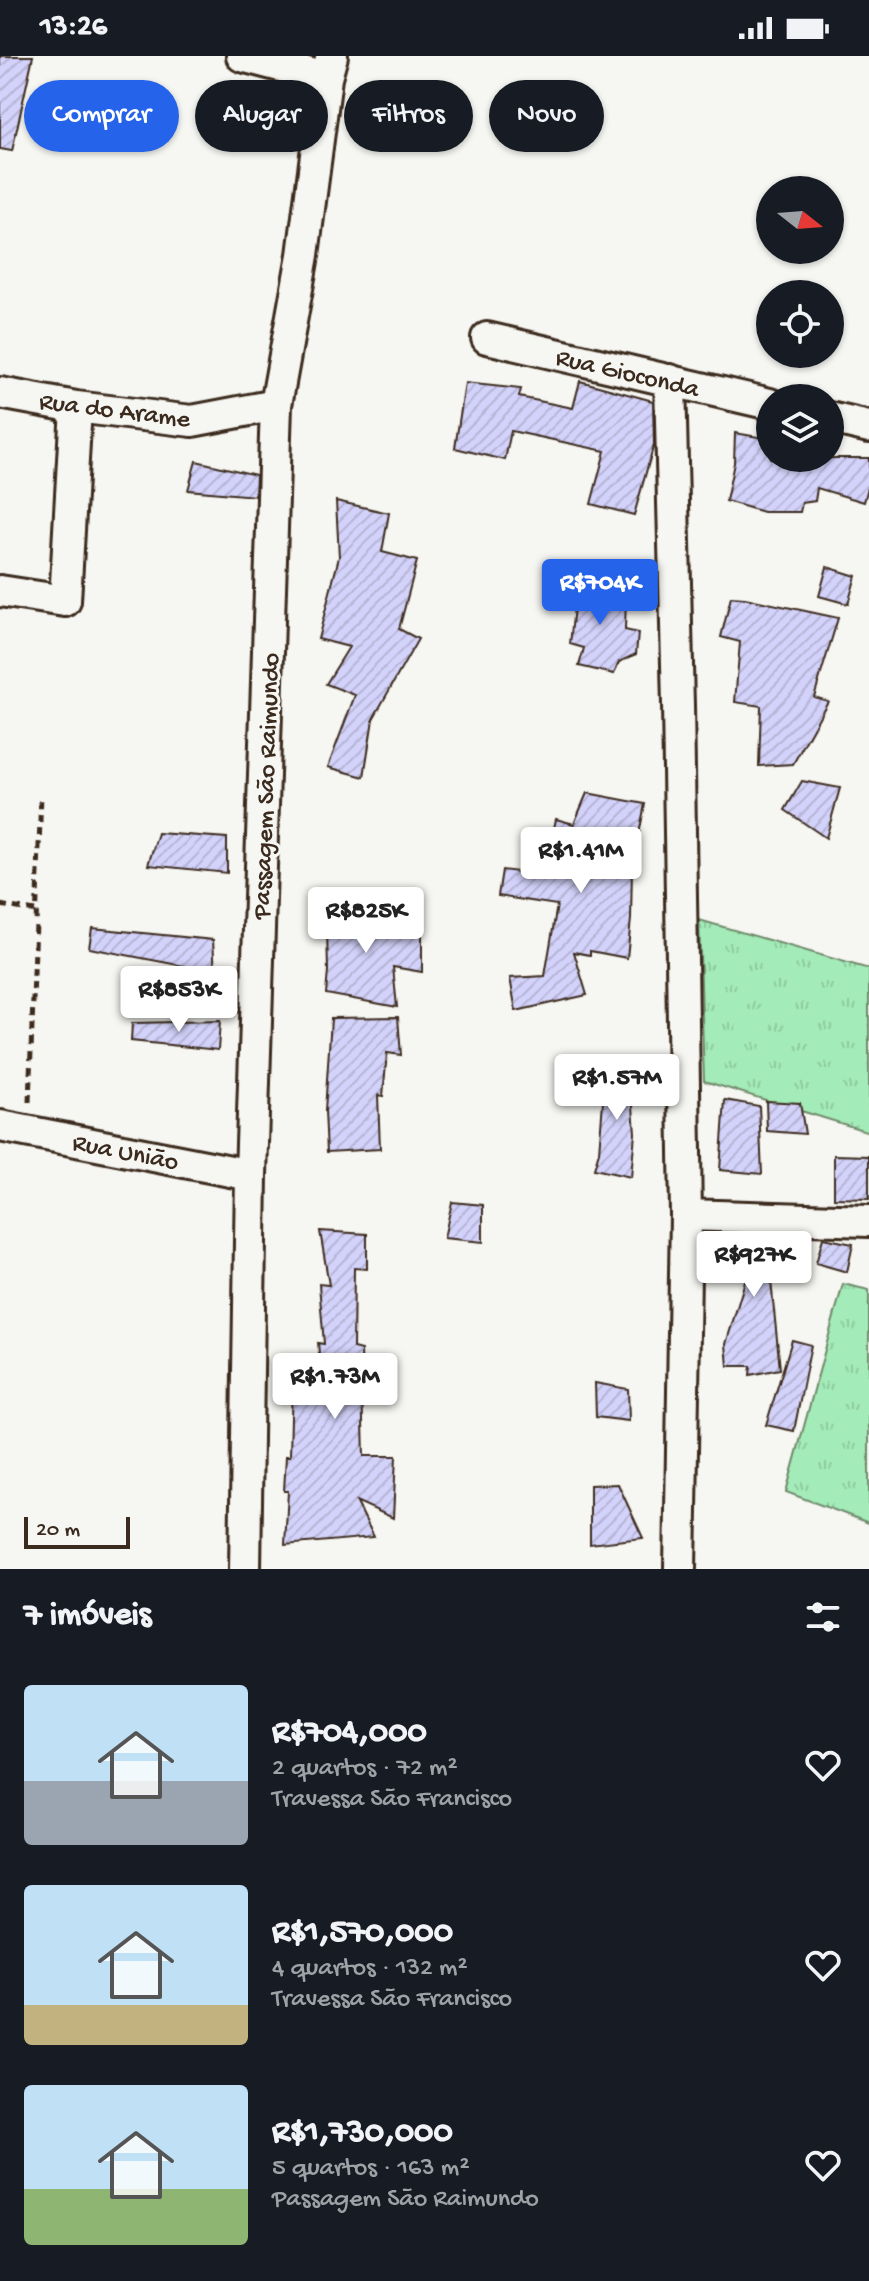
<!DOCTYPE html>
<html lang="pt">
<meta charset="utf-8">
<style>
:root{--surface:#171b24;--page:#242831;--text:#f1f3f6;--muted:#9ea1a6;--accent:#2563eb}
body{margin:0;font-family:"Gochi Hand",sans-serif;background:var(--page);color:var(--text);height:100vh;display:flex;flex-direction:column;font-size:30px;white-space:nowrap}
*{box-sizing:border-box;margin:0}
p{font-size:26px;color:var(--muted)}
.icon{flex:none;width:44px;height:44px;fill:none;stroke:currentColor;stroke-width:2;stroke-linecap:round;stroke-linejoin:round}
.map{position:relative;height:1513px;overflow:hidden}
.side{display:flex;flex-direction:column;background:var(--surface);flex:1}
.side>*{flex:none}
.banner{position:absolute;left:24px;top:24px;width:822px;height:72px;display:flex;gap:16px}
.needle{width:52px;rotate:107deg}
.tools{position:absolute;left:756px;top:120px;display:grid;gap:16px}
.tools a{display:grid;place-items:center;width:88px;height:88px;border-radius:50%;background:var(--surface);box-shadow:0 2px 6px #0004;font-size:40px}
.scale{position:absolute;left:24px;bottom:20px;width:106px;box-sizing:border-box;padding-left:8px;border:4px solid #3b2a1e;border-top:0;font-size:22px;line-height:28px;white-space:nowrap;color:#3b2a1e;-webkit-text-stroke:6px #f6f6f2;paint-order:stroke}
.price{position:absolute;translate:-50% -68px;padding:0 18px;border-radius:8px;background:#fff;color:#222;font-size:26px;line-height:52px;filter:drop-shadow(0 2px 4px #0008)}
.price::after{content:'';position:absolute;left:50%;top:48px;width:24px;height:18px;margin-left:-12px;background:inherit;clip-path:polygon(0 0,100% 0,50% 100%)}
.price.active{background:var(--accent);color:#fff}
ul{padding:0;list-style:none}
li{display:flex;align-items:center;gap:24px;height:200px;padding:0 24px}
li span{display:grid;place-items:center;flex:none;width:224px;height:160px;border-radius:8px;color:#555}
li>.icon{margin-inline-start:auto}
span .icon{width:96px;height:96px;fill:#fffc;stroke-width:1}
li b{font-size:34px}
h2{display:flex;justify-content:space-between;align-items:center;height:96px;padding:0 24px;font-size:34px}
.pill{padding:0 28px;border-radius:36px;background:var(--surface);box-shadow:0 2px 6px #0004;font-size:28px;line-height:72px}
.pill.active{background:var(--accent);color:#fff}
.status{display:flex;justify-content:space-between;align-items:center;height:56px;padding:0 40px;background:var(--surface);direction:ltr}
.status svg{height:22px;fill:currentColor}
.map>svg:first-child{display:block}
</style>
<div class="status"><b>13:26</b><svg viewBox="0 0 49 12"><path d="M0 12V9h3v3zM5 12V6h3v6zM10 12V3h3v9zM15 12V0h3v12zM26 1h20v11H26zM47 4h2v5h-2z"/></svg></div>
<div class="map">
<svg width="869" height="1513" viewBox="0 0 869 1513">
<defs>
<pattern id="park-tufts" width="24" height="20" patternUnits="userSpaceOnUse" patternTransform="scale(2)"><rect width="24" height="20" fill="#a3ebb8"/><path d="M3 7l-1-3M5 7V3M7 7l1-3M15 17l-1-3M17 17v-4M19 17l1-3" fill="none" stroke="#8dca9e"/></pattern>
<pattern id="building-hatch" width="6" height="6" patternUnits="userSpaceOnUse" patternTransform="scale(2)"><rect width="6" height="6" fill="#d3d2fa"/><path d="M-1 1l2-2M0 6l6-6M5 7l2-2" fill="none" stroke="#b6b4d6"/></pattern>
</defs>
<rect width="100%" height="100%" fill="#f6f6f2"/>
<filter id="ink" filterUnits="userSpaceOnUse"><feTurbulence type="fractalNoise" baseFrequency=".0125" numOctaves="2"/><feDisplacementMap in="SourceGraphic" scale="16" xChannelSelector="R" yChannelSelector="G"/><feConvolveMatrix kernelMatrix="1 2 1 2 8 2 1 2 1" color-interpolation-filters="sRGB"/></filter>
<g filter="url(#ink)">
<path fill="url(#park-tufts)" stroke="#6f8a6b" stroke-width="2" d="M699 864 869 913V1076L704 1025Z
M843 1228 869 1234V1467L786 1436Z"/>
<path fill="url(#building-hatch)" stroke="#3b2a1e" stroke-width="2" d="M0 0H33L12 95 0 93Z
M580 325 653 345 654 388 634 459 591 448 605 395 511 375 505 404 455 392 465 327 521 333 519 341 573 352Z
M735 377 770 383V402H869V428L864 446 817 432 815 445 802 447 800 456H763L726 445 734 407Z
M196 405 256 419 255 440 188 434Z
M336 445 389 457 382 496 417 505 399 573 418 583 373 663 364 721 328 711 355 639 326 628 349 591 318 583 339 501Z
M827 511 856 520 848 548 819 540Z
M576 522 626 541 625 574 638 577 636 598 619 606 614 618 579 610 584 592 570 588 574 551 566 549Z
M731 541 745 542 838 562 814 641 828 645 793 708 759 710 761 650 735 646 740 586 721 581Z
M802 725 840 732 826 782 785 754Z
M587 737 645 748 632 813 631 863 627 902 590 895V899L574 896 587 939 516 955 510 922 545 920 557 849 498 840 502 814 544 819 556 763 574 768Z
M158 777 227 782V817L148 809Z
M331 837 365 844 360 873 422 879V916L393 911 397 951 326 938 328 915 327 873 329 874Z
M92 872 213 884 215 916 89 892Z
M398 961 401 999 387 997 383 1040 378 1039 380 1093 327 1096 325 1055 331 962Z
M220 965 218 994 131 985 132 967Z
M606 1007 630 1008 635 1077 631 1121 594 1113 599 1096Z
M725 1044 759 1050 762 1118 720 1114Z
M766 1045 800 1047 805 1078 767 1075Z
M834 1099 869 1100V1143L834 1142Z
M452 1146 483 1149V1186L444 1182Z
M320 1175 367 1178V1213L354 1212 353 1292 361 1294 364 1400H396L393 1462 356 1445 374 1481 285 1489 288 1435H284L286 1400H290L292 1324 322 1328 318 1287 324 1288 319 1228 329 1229Z
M711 1178 797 1182 796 1206 769 1205 780 1313 750 1319 751 1310H728L726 1288 751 1205 713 1204Z
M823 1182 853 1188 847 1216 816 1207Z
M792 1284 811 1289 794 1375 766 1369Z
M595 1327 628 1333 629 1365 596 1361Z
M618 1428 643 1482 590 1488V1429Z"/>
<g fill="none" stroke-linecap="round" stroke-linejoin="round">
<g stroke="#3b2a1e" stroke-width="36">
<path id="minor" d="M242 0 326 22
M487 282 770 348
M670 324 678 649 686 1159 680 1513
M0 337 76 351 192 365 276 349
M830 362 869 371
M0 535 65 545 76 351
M0 1070 251 1119
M686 1159 869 1165
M245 1513 251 1119 276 349 303 199 326 22 332 0"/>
</g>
<path stroke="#3b2a1e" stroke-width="5" stroke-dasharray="8 6" stroke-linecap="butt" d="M0 849 35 855
M29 1046 41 739"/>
<use href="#minor" stroke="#f6f6f2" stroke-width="30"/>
</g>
</g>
<g text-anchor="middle" stroke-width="6" stroke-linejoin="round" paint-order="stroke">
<g font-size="26" fill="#3b2a1e" stroke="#f6f6f2">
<text transform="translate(628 315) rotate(13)" y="9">Rua Gioconda</text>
<text transform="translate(115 352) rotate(7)" y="9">Rua do Arame</text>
<text transform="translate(264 730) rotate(-88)" y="9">Passagem São Raimundo</text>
<text transform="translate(126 1094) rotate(11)" y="9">Rua União</text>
</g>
</g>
</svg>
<div class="tools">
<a><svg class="needle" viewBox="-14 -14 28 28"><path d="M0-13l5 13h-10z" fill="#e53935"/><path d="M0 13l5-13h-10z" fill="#9ea1a6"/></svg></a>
<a><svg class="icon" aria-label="locate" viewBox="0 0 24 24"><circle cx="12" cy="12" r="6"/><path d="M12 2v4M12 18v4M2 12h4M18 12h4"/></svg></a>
<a><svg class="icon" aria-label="layers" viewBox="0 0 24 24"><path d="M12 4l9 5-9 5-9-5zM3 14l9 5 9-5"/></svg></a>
</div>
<div class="scale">20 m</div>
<b class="price active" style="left:600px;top:571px">R$704K</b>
<b class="price" style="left:581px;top:839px">R$1.41M</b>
<b class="price" style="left:366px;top:899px">R$825K</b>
<b class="price" style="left:179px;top:978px">R$853K</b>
<b class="price" style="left:617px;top:1066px">R$1.57M</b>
<b class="price" style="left:754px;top:1243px">R$927K</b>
<b class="price" style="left:335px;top:1365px">R$1.73M</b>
<div class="banner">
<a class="pill active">Comprar</a>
<a class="pill">Alugar</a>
<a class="pill">Filtros</a>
<a class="pill">Novo</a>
</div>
</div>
<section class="side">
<h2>7 imóveis<svg class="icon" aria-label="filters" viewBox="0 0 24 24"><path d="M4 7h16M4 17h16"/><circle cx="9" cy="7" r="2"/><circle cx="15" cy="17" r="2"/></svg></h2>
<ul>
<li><span style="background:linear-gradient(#bfe0f5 60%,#9aa5b1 0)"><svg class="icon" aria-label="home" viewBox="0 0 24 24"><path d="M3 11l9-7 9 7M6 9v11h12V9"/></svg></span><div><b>R$704,000</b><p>2 quartos · 72 m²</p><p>Travessa São Francisco</p></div><svg class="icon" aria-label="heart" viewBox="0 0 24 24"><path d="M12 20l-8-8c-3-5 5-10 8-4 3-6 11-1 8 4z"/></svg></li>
<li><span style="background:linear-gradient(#bfe0f5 75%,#c2b280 0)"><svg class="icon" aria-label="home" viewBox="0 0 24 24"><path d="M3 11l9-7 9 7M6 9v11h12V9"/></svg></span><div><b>R$1,570,000</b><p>4 quartos · 132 m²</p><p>Travessa São Francisco</p></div><svg class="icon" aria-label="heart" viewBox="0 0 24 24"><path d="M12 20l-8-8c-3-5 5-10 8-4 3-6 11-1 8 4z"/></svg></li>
<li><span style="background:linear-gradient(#bfe0f5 65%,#8fb573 0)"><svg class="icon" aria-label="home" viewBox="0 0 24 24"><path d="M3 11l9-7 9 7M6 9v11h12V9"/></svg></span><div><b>R$1,730,000</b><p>5 quartos · 163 m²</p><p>Passagem São Raimundo</p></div><svg class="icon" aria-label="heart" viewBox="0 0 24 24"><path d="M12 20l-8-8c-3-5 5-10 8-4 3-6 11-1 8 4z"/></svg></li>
</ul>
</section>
